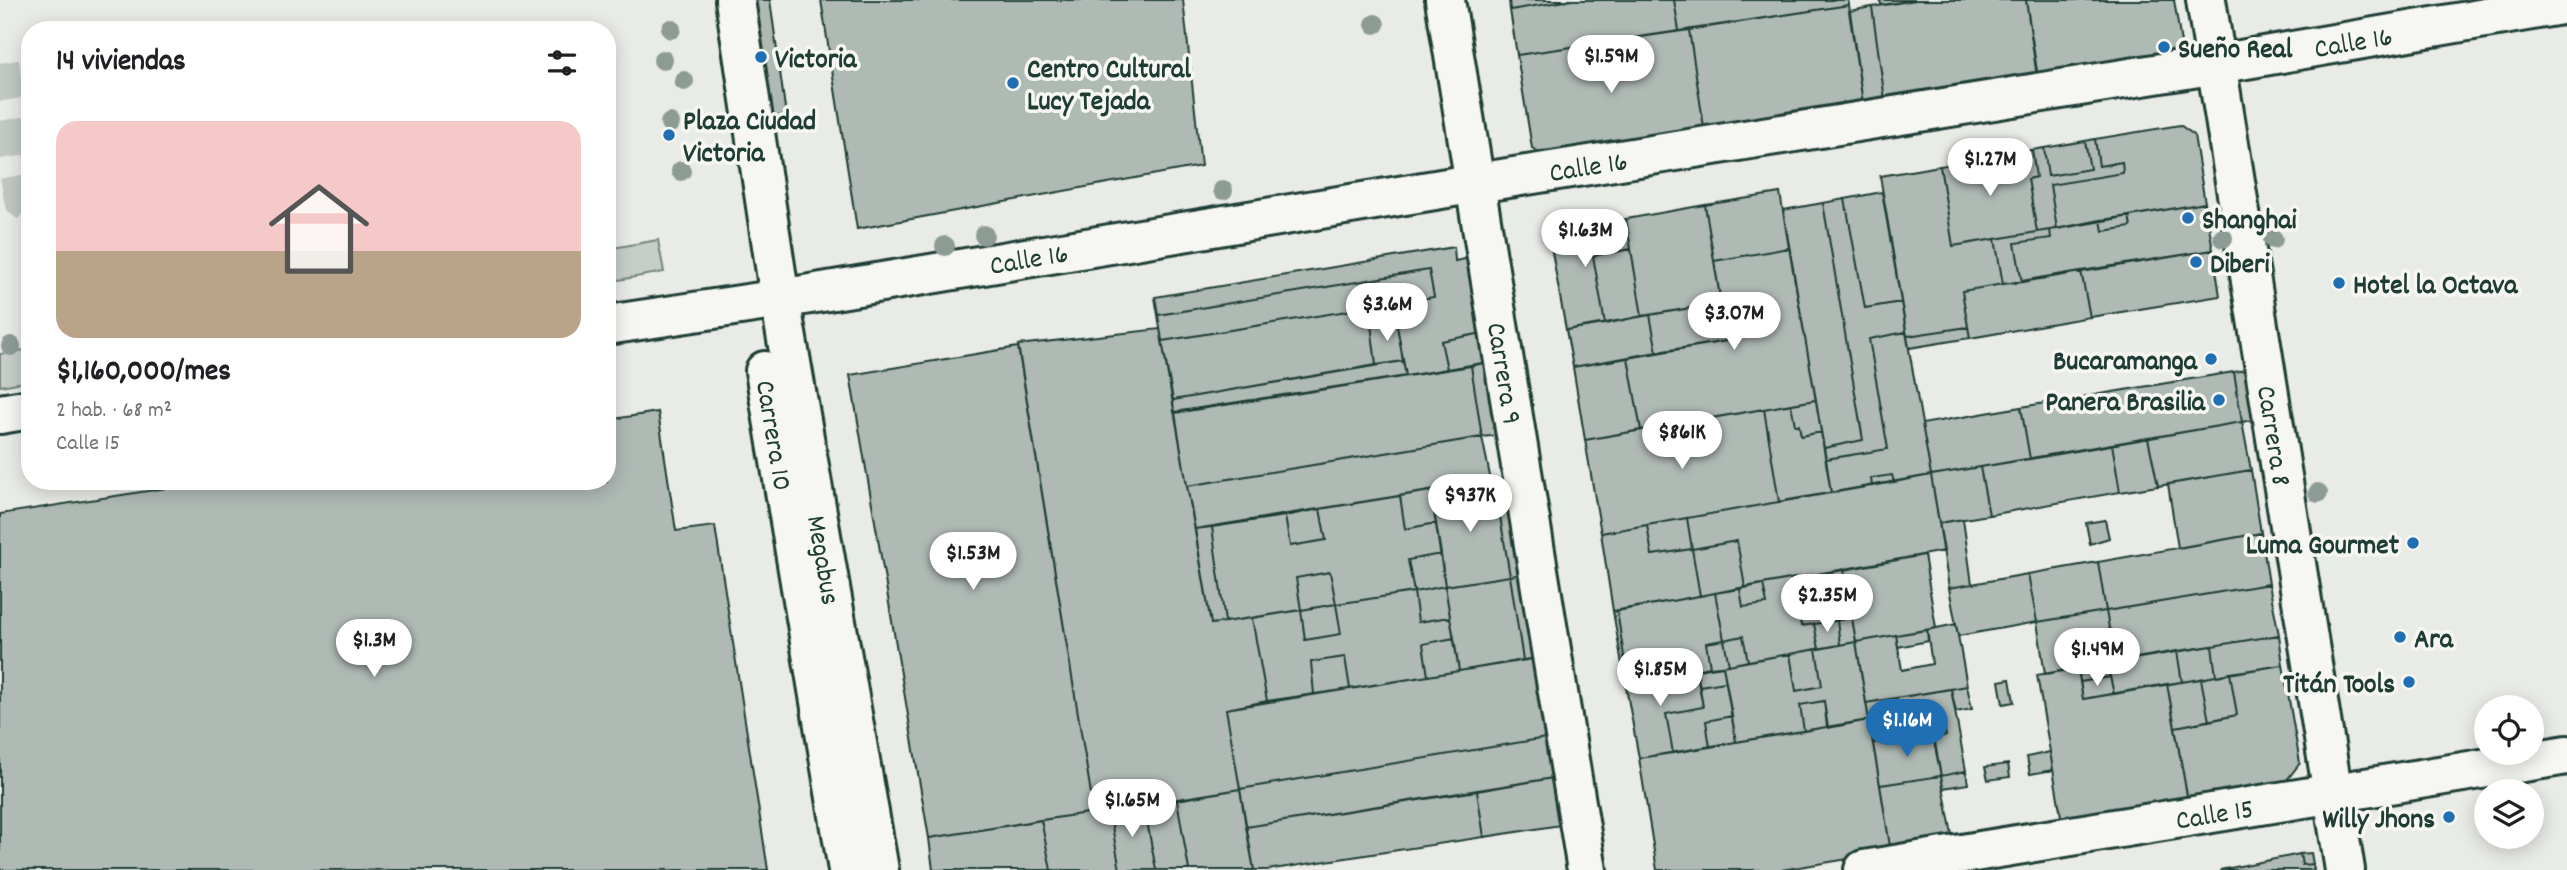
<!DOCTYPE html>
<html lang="es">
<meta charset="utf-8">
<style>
:root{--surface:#fff;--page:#f2f2f2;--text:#202124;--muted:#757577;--line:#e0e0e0;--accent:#1f6fb2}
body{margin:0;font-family:Dekko,sans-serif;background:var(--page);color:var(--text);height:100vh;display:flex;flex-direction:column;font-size:26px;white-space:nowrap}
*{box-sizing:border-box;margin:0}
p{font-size:23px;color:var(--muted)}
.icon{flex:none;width:38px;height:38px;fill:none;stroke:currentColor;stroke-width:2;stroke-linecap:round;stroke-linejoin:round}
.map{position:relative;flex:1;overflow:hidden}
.sheet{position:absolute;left:21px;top:21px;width:595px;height:469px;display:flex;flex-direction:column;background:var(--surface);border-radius:28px;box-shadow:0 4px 18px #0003}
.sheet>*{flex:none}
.buttons{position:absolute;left:2474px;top:695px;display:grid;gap:14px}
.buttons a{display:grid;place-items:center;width:70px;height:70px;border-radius:50%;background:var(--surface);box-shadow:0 4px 18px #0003;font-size:35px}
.price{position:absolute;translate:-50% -60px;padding:0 16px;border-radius:24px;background:#fff;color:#222;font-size:23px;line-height:46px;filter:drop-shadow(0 2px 4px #0008)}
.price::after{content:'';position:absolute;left:50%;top:42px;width:21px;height:16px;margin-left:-10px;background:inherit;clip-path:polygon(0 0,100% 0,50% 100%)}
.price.current{background:var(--accent);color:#fff}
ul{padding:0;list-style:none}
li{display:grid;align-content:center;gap:14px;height:371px;padding:0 35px}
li+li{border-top:2px solid var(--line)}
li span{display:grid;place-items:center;height:217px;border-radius:21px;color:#555}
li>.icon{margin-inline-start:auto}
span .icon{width:126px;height:126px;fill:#fffc;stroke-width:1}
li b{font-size:30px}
h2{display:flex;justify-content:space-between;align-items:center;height:84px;padding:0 35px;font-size:30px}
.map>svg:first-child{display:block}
</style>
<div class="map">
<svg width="2567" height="870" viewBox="0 0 2567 870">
<rect width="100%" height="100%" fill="#e9ebe7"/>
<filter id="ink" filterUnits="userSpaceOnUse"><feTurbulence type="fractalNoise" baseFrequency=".0143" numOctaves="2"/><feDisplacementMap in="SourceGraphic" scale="14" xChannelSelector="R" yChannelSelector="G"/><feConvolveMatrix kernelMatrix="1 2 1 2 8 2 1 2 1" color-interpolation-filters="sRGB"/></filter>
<g filter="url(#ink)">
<path fill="#c7cec9" stroke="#73867e" stroke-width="2" d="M658 240 664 272 607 282V249Z
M30 349V381L0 386V354Z"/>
<path fill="#b0bab5" stroke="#1f3d34" stroke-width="2" d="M735 0H770L786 115 753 120Z
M821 0H1183L1201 166 857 229Z
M1509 0H1572L1510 10Z
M1572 0H1674L1679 31 1517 55 1510 10Z
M1674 0H1848L1849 5 1679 31Z
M1880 0H1916L1881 5Z
M1916 0H2026L2038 84 1886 107 1872 7Z
M2026 0H2174L2184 61 2039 84Z
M1849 5 1864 110 1705 134 1689 30Z
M1872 7 1886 107 1864 110 1849 11Z
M1689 30 1705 134 1550 158 1532 148 1517 55Z
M2180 125 2194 135 2205 203 2057 229 2050 185 2123 173 2122 162 2099 166 2095 139Z
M2095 139 2099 166 2122 162 2123 173 2050 185 2057 229 2037 232 2028 179 2036 177 2032 150 2044 148 2048 176 2090 169 2085 141Z
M2085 141 2090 169 2048 176 2044 148Z
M2032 150 2036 177 2028 179 2037 232 1953 246 1940 166Z
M1940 166 1953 246 1995 239 2003 284 1962 291 1968 327 1907 336 1880 176Z
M1882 192 1901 302 1865 308 1845 199Z
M1780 193 1789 248 1714 261 1705 205Z
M1845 199 1865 308 1901 302 1906 332 1869 339 1888 449 1826 459 1824 448 1863 440 1823 203Z
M1823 203 1863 440 1824 448 1783 210Z
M2205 203 2213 250 2022 282 2015 243 2051 238 2050 230 2101 220 2103 231 2131 227 2129 216Z
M1705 205 1721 303 1642 316 1626 219Z
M2129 216 2131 227 2103 231 2101 220Z
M1626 219 1631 249 1593 256 1605 324 1566 330 1551 246 1566 229Z
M2050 230 2051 238 2015 243 2022 282 2003 284 1995 239Z
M1454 247 1455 261 1470 258 1483 333 1441 341 1447 369 1406 376 1396 320 1371 324 1376 365 1173 400 1162 341 1434 297 1429 270 1158 315 1155 297Z
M1789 248 1816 400 1641 430 1628 358 1727 341 1714 261Z
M1631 249 1642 316 1605 324 1593 256Z
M2213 250 2220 296 2090 317 2081 271Z
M1429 270 1434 297 1162 341 1158 315Z
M2081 271 2090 317 1970 338 1962 291Z
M1721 303 1727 341 1657 352 1650 315Z
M1650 315 1657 352 1573 367 1566 330Z
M1396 320 1403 361 1376 365 1371 324Z
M1968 327 1970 338 1909 348 1907 336Z
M1160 329 1211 624 1252 618 1267 701 1226 709 1240 789 1109 810 1120 870H1051L1041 820 1094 812 1018 345Z
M1906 332 1931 475 1894 482 1892 475 1871 478 1872 486 1831 493 1826 459 1888 449 1869 339Z
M1483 333 1488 362 1447 369 1441 341Z
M1018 347 1094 812 929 838 850 375Z
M1628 358 1641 430 1585 440 1573 367Z
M1403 361 1406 376 1174 412 1173 400Z
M1488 362 1500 435 1482 437 1471 366Z
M1471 366 1482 437 1187 486 1175 413Z
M2250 369 2258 419 2242 422 2234 372Z
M2234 372 2242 422 2030 459 2021 407Z
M1816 400 1821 432 1801 436 1799 425H1795L1791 404Z
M1791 404 1795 425H1799L1801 436 1821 432 1831 493 1779 502 1764 409Z
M2021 407 2030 459 1931 475 1922 424Z
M1764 409 1779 502 1601 533 1585 440Z
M658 412 676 531 715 526 768 870H0V514L211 481H607V420Z
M2242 422 2251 470 2158 486 2148 438Z
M1482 437 1491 481 1195 529 1187 486Z
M2148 438 2158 486 2120 492 2112 444Z
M2112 444 2120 492 1989 515 1980 467Z
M1980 467 1989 515 1939 523 1931 475Z
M2251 470 2261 533 2178 548 2168 484Z
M1892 475 1894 482 1872 486 1871 478Z
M1931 475 1944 551 1745 587 1737 541 1692 549 1687 518Z
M1514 478 1529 573 1510 576 1494 481Z
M1494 481 1510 576 1445 586 1431 491Z
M1431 491 1436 523 1405 529 1400 496Z
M1400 496 1405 529 1436 523 1441 554 1408 560 1414 592 1336 604 1330 572 1296 578 1301 610 1225 622 1212 527 1285 516 1290 546 1326 540 1320 509Z
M1320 509 1326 540 1290 546 1285 516Z
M1687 518 1692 549 1652 555 1647 525Z
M1963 519 1972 584 1949 588 1939 523Z
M2105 520 2109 538 2090 544 2086 523Z
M1647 525 1652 555 1692 549 1700 596 1613 611 1601 533Z
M1212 527 1225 622 1211 624 1195 529Z
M2261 533 2269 584 2106 611 2098 562Z
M1737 541 1745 587 1700 596 1692 549Z
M1441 554 1445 586 1414 592 1408 560Z
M1924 555 1936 628 1856 642 1844 570Z
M2098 562 2106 611 2037 622 2028 574Z
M1844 570 1852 618 1801 626 1797 603 1805 602 1801 577Z
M1330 572 1336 604 1301 610 1296 578Z
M1529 573 1539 658 1523 660 1510 576Z
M2028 574 2037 622 1958 636 1949 588Z
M1510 576 1523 660 1459 671 1445 586Z
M1801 577 1805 602 1797 603 1801 626 1814 624 1819 649 1748 661 1743 636 1724 640 1715 593 1740 589 1743 607 1767 604 1763 584Z
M1763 584 1767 604 1743 607 1740 589Z
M2269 584 2279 635 2115 662 2106 611Z
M1445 586 1450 617 1418 622 1414 592Z
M1414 592 1418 622 1450 617 1454 638 1423 644 1428 676 1350 689 1345 657 1311 662 1314 694 1267 701 1252 618 1301 610 1305 640 1341 634 1336 604Z
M1715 593 1724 640 1706 643 1710 667 1628 682 1617 611Z
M1336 604 1341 634 1305 640 1301 610Z
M1613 611H1617L1628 682H1625Z
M2106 611 2115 662 2045 674 2037 622Z
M1852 618 1856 642 1840 645 1837 620Z
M1837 620 1840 645 1819 649 1814 624Z
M1956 624 1967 686 1866 703 1856 642 1896 635 1902 670 1932 664 1927 630Z
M1927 630 1928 641 1898 647 1896 635Z
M2279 635 2283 665 2216 676 2212 646Z
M1743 636 1748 661 1729 665 1724 640Z
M1454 638 1459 671 1428 676 1423 644Z
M1724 640 1729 665 1710 667 1706 643Z
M1856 642 1869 720 1828 728 1824 701 1800 705 1804 731 1736 742 1723 666 1790 654 1796 691 1822 686 1816 649Z
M2212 646 2216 676 2182 682 2177 651Z
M1816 649 1822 686 1796 691 1790 654Z
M2177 651 2182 682 2114 694 2107 663Z
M1345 657 1350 689 1314 694 1311 662Z
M1539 658 1552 737 1240 789 1226 709Z
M2107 663 2110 677 2080 682 2078 668Z
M2283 665 2300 763 2283 785 2188 801 2175 727 2237 715 2230 673Z
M1723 666 1726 682 1699 686 1697 670Z
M2078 668 2083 699 2167 684 2188 801 2062 822 2037 675Z
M1697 670 1703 707 1666 714 1673 753 1639 758 1625 682Z
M2230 673 2237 715 2209 721 2201 679Z
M2110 677 2114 694 2083 699 2080 682Z
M2010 679 2014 702 2003 704 1999 681Z
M2201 679 2209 721 2175 727 2167 684Z
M1726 682 1732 716 1706 721 1710 747 1673 753 1666 714 1703 707 1699 686Z
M1967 686 1972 709 1956 712 1951 689Z
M1951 689 1966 771 1941 776 1933 737 1946 736 1942 714 1898 721 1901 738 1873 743 1866 703Z
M1824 701 1827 727 1804 731 1800 705Z
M1942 714 1946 736 1933 737V732L1901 738 1898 721Z
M1732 716 1736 742 1710 747 1706 721Z
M1869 720 1891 852 1781 870H1657L1639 758Z
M1933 732 1941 776 1880 785 1873 743Z
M1552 737 1559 777 1246 827 1240 789Z
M2050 752 2053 770 2030 774 2027 757Z
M2008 764 2010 777 1988 780 1985 767Z
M1966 771 1968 784 1943 788 1941 776Z
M1941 776 1953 840 1891 852 1880 785Z
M1559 777 1567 824 1484 837 1477 791Z
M1240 789 1254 870H1189L1177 800Z
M1477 791 1484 837 1267 870H1254L1246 827Z
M1177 800 1189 870H1156L1144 805Z
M1144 805 1156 870H1120L1109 810Z
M1041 820 1051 870H933L929 838Z
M2311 853 2313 864 2302 865 2300 854Z
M2300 854 2302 865 2313 864 2314 870H2220Z"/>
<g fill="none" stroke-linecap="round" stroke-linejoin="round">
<path stroke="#c1c8c3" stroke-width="38" stroke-dasharray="38 19" stroke-linecap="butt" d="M0 63 23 199 30 205"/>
<g stroke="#1f3d34" stroke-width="44">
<g id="minor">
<path id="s1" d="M735 0 780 299 879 870"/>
<path id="s2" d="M1445 0 1587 870"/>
<path id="s3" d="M607 325 780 299 1471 184 2217 64 2567 4"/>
<path id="s4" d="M765 371 848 870"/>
<path d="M0 414 30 409"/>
<path id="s5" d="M1864 870 2567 755"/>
</g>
</g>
<g stroke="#1f3d34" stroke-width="44">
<g id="major">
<path id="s6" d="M2206 0 2345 870"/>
</g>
</g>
<use href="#minor" stroke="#f6f6f2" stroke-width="38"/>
<use href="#major" stroke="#f6f6f2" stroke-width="38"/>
</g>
<g fill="#8d9b95">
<circle cx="1375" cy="24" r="10"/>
<circle cx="671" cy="29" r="10"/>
<circle cx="663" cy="60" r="10"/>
<circle cx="684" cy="81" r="10"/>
<circle cx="670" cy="123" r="10"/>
<circle cx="681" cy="171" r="10"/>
<circle cx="1223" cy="190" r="10"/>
<circle cx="984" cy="235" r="10"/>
<circle cx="2223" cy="238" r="10"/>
<circle cx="2273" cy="239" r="10"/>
<circle cx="945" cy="246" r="10"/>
<circle cx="11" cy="346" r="10"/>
<circle cx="2318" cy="493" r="10"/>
</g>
</g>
<g fill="#1f6fb2" stroke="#f6f6f2" stroke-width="2.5">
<circle cx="2164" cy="47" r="7"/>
<circle cx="761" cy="57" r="7"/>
<circle cx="1013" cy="83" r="7"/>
<circle cx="669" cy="135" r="7"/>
<circle cx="2188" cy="218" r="7"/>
<circle cx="2196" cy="262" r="7"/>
<circle cx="2339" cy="283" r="7"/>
<circle cx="2211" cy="359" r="7"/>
<circle cx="2219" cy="400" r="7"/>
<circle cx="2413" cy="543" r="7"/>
<circle cx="2400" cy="637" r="7"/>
<circle cx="2409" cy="682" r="7"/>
<circle cx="2449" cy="817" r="7"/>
</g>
<g text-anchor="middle" stroke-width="7" stroke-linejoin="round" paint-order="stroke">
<g font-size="28" fill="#1f3d34" stroke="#f6f6f2">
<text dy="10" stroke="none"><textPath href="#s3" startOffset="1769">Calle 16</textPath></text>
<text dy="10" stroke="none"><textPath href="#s3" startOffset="994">Calle 16</textPath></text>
<text dy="10" stroke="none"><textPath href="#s3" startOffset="427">Calle 16</textPath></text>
<text dy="10" stroke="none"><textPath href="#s2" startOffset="378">Carrera 9</textPath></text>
<text dy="10" stroke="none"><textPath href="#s4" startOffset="65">Carrera 10</textPath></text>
<text dy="10" stroke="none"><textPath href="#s6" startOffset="441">Carrera 8</textPath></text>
<text dy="10" stroke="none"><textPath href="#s1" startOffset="567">Megabus</textPath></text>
<text dy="10" stroke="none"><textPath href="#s5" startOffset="355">Calle 15</textPath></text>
</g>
<g font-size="28" font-weight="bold" fill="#1f3d34" stroke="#f6f6f2" text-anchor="start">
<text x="2178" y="57">Sueño Real</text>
<text x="775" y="67">Victoria</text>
<text x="1027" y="77">Centro Cultural<tspan x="1027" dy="32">Lucy Tejada</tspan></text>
<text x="683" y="129">Plaza Ciudad<tspan x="683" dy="32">Victoria</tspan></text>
<text x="2202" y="228">Shanghai</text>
<text x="2210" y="272">Diberi</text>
<text x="2353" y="293">Hotel la Octava</text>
<text x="2197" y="369" text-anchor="end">Bucaramanga</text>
<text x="2205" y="410" text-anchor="end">Panera Brasilia</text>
<text x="2399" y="553" text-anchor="end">Luma Gourmet</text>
<text x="2414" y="647">Ara</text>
<text x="2395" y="692" text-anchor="end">Titán Tools</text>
<text x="2435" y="827" text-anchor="end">Willy Jhons</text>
</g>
</g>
</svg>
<div class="buttons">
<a><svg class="icon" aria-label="locate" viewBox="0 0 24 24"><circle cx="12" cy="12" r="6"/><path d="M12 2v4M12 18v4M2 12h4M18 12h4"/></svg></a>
<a><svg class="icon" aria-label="layers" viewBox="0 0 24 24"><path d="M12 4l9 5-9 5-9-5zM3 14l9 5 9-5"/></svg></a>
</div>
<b class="price" style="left:1611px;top:95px">$1.59M</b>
<b class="price" style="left:1990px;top:198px">$1.27M</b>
<b class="price" style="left:1585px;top:269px">$1.63M</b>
<b class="price" style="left:1387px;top:343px">$3.6M</b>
<b class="price" style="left:1734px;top:352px">$3.07M</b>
<b class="price" style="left:1682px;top:471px">$861K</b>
<b class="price" style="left:1470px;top:534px">$937K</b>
<b class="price" style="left:973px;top:592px">$1.53M</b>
<b class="price" style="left:1827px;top:634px">$2.35M</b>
<b class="price" style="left:374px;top:679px">$1.3M</b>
<b class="price" style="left:2097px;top:688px">$1.49M</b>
<b class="price" style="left:1660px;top:708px">$1.85M</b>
<b class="price current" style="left:1907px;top:759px">$1.16M</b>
<b class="price" style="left:1132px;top:839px">$1.65M</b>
<section class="sheet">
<h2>14 viviendas<svg class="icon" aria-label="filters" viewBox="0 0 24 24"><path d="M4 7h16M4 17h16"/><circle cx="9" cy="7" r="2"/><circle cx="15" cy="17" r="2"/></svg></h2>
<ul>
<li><span style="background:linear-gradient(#f6c9c9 60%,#b9a48a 0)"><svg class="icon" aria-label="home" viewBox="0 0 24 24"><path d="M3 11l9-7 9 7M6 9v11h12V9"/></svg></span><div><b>$1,160,000/mes</b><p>2 hab. · 68 m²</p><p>Calle 15</p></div></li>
</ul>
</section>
</div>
